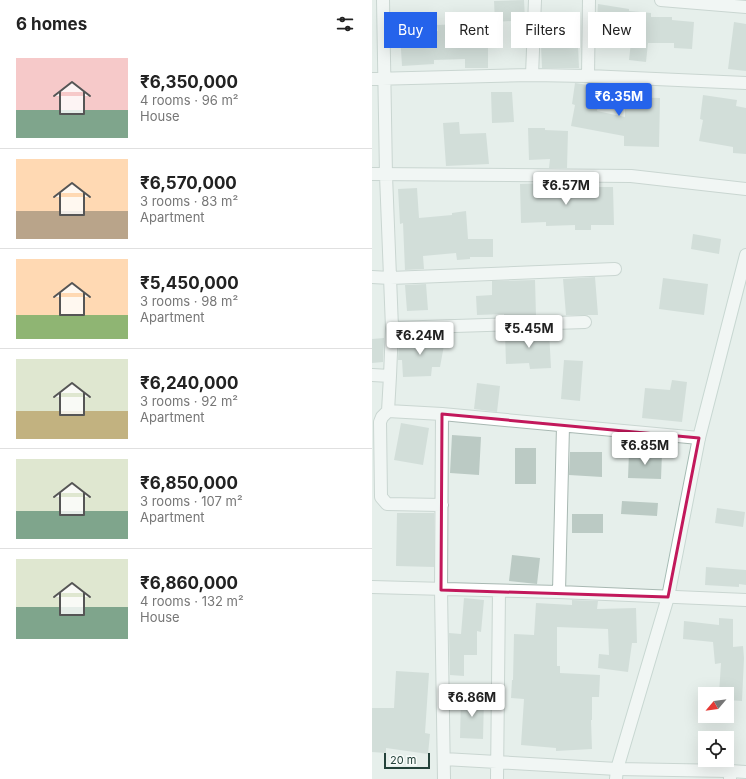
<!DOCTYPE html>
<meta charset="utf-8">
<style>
:root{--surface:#fff;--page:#f2f2f2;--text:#222;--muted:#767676;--line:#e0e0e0;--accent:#2563eb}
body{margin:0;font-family:Inter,sans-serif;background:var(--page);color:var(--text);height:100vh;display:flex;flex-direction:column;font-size:15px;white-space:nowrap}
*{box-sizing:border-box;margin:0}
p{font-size:13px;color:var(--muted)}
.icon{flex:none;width:22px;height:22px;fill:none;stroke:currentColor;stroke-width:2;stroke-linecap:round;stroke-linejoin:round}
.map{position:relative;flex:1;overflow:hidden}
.side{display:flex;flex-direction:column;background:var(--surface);width:372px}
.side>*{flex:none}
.hud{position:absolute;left:12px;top:12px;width:302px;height:36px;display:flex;gap:8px}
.needle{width:26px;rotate:241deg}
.buttons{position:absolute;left:326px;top:687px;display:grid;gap:8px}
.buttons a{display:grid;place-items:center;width:36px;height:36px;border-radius:0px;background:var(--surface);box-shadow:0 4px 16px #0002;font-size:20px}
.scale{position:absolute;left:12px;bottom:10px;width:46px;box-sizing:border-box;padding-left:4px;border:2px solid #24423a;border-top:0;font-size:11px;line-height:14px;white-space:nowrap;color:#24423a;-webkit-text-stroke:3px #f7fbf9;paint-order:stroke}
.price{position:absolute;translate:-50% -34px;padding:0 9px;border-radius:4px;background:#fff;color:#222;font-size:13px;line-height:26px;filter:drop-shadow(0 1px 2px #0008)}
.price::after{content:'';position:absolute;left:50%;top:24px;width:12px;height:9px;margin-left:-6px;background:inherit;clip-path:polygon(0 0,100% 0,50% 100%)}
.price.active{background:var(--accent);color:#fff}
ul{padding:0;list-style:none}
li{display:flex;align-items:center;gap:12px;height:100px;padding:0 16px}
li+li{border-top:1px solid var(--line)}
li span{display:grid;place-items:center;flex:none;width:112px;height:80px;border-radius:0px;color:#555}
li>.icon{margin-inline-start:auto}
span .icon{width:48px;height:48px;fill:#fffc;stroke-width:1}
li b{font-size:17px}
h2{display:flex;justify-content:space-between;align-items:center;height:48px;padding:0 16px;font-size:17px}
.tag{padding:0 14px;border-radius:0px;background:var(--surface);box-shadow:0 4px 16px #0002;font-size:14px;line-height:36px}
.tag.active{background:var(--accent);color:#fff}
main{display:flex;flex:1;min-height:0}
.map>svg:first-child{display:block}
</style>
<main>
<section class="side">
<h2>6 homes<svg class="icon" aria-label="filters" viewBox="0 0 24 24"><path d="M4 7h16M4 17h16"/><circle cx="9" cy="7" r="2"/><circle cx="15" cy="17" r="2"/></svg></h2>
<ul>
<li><span style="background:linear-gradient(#f6c9c9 65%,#7fa58c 0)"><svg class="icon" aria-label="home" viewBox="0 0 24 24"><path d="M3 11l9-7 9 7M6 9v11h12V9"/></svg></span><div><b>₹6,350,000</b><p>4 rooms · 96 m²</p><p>House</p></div></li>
<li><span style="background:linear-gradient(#ffd9b3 65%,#b9a48a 0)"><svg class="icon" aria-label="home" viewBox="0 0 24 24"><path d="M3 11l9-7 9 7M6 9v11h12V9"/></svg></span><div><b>₹6,570,000</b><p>3 rooms · 83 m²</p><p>Apartment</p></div></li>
<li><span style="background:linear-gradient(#ffd9b3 70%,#8fb573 0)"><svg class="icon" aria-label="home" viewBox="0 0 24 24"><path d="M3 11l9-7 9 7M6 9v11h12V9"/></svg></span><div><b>₹5,450,000</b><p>3 rooms · 98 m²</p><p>Apartment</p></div></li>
<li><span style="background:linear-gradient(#dfe7d0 65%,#c2b280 0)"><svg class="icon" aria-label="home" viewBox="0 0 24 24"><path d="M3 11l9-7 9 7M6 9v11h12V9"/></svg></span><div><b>₹6,240,000</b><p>3 rooms · 92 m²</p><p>Apartment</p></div></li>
<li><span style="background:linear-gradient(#dfe7d0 65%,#7fa58c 0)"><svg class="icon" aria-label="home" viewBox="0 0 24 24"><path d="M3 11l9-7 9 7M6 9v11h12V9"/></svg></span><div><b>₹6,850,000</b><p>3 rooms · 107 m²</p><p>Apartment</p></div></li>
<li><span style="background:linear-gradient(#dfe7d0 60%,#7fa58c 0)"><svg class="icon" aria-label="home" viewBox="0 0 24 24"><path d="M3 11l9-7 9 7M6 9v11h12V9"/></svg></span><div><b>₹6,860,000</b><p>4 rooms · 132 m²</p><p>House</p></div></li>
</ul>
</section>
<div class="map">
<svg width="374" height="779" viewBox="0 0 374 779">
<rect width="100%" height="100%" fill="#e6efeb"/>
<path fill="#bbcac4" d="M152 0 153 20 123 22 122 1Z
M226 4 257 9V11L279 13V17H300V20L322 22 320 49 302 48V43H276L274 62 257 60 259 42 224 38Z
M92 17H116V68H93V59L62 60V64L30 66 28 33 66 31 65 25 92 24Z
M362 22 374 24V71L356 69Z
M206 45 207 68H170L169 46Z
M203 83 229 87 225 111 253 117V97L288 98 287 147 252 146V136L199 126 203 105 200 104Z
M119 92H140L142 122 120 123Z
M331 95 365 100 364 106 374 108V154L361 153V147L327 141 331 120 328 119Z
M87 122 88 134 114 133 117 164 74 166 71 123Z
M156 128H173V130L196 131 195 168H177L178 159 157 160Z
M177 183 197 184V193L222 192V187H241L242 225H219V230H203V225L174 226V222L149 223 148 184Z
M45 188 47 218 80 215V213L94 211 96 239H121V257H98V259L85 260 84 253 51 256 52 269 33 270 31 223 28 224 26 189Z
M321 234 349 239 347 254 319 249Z
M223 277 226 315H194L191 279Z
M291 278 336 284 332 315 287 309Z
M163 280 164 316 132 317V314L105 315 104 296 120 295V281Z
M54 284 56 310 35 311 33 285Z
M177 331 179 368 158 369 157 363 134 364 133 332Z
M45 337V340H73L68 367H60L59 376 31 377 30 360H26L27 338Z
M12 338 11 362 0 363V339Z
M192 360 211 361 208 401 189 399Z
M300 380 315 382 310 422 270 418 273 388 298 390Z
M105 383 128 386 125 412 102 409Z
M29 423 57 428 51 465 22 460Z
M80 435 109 437 107 475 78 473Z
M143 448H164V484H143Z
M198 452H230V477L197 475Z
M257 452 290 453 289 479 256 478Z
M250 501 286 503 285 516 249 514Z
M345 508 373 512 371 527 343 523Z
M25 513H62V567L24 566Z
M200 514H231V533H200Z
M140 555 168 558 165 584 137 581Z
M334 567 374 570V585L367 584V587L333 585Z
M92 598 112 600 109 632 105 631V655H92V676L78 675 77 633 89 634Z
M200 600 226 601 225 609 264 608 265 643H260L256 672 226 668 227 654 237 655 236 629 185 627V666H188V673L228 675 227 697H220V720H219L220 749 184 751V748L149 745 152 699 139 698 140 680H141L142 634 162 635 164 603 200 605Z
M347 618 361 619V647L371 646 372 658 370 701 355 700V694H347L349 663 343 664 341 642 311 639 312 621 347 625Z
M24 671 57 673 53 733 58 734 56 754 14 748V753L0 752V708H22Z
M89 697 112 698 111 739 88 738Z"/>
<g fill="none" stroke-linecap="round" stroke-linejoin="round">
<g stroke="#a8b8b2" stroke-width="14">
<path id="street" d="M11 0 14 175 20 328 18 376
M289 0 374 7
M160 75 163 0
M216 76 217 0
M0 79 160 75 216 76 374 83
M0 174 259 176 374 189
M0 277 18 278 243 269
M20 328 213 322
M0 375 18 376 16 411 70 414 327 438
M16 411 10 417 8 422 9 497 15 504 70 505
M70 414 69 590 72 779
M0 587 187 592 374 600
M187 592 191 426
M72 759 245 769 358 771V779
M358 771 374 772
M125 779 127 591"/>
</g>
<g stroke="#a4bbb3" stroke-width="14">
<path id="secondary" d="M244 779 245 769 296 597 327 438 374 255"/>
</g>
<use href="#street" stroke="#fff" stroke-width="12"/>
<use href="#secondary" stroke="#fff" stroke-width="12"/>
</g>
<path d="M0 0H374V779H0ZM70 414 327 438 296 597 69 590Z" fill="#e6efeb" fill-opacity=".55" fill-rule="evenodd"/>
<path fill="none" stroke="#c2185b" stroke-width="3" stroke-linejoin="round" d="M70 414 327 438 296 597 69 590Z"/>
</svg>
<div class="buttons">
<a><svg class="needle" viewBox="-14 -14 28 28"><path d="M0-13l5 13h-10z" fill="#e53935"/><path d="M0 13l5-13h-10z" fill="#767676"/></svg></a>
<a><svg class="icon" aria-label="locate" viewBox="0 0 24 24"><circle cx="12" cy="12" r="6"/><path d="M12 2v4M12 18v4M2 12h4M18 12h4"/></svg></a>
</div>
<div class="scale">20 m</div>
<b class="price active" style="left:247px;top:117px">₹6.35M</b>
<b class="price" style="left:194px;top:206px">₹6.57M</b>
<b class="price" style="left:157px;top:349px">₹5.45M</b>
<b class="price" style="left:48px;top:356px">₹6.24M</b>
<b class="price" style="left:273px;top:466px">₹6.85M</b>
<b class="price" style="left:100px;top:718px">₹6.86M</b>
<div class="hud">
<a class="tag active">Buy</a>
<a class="tag">Rent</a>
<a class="tag">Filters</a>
<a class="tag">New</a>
</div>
</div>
</main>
